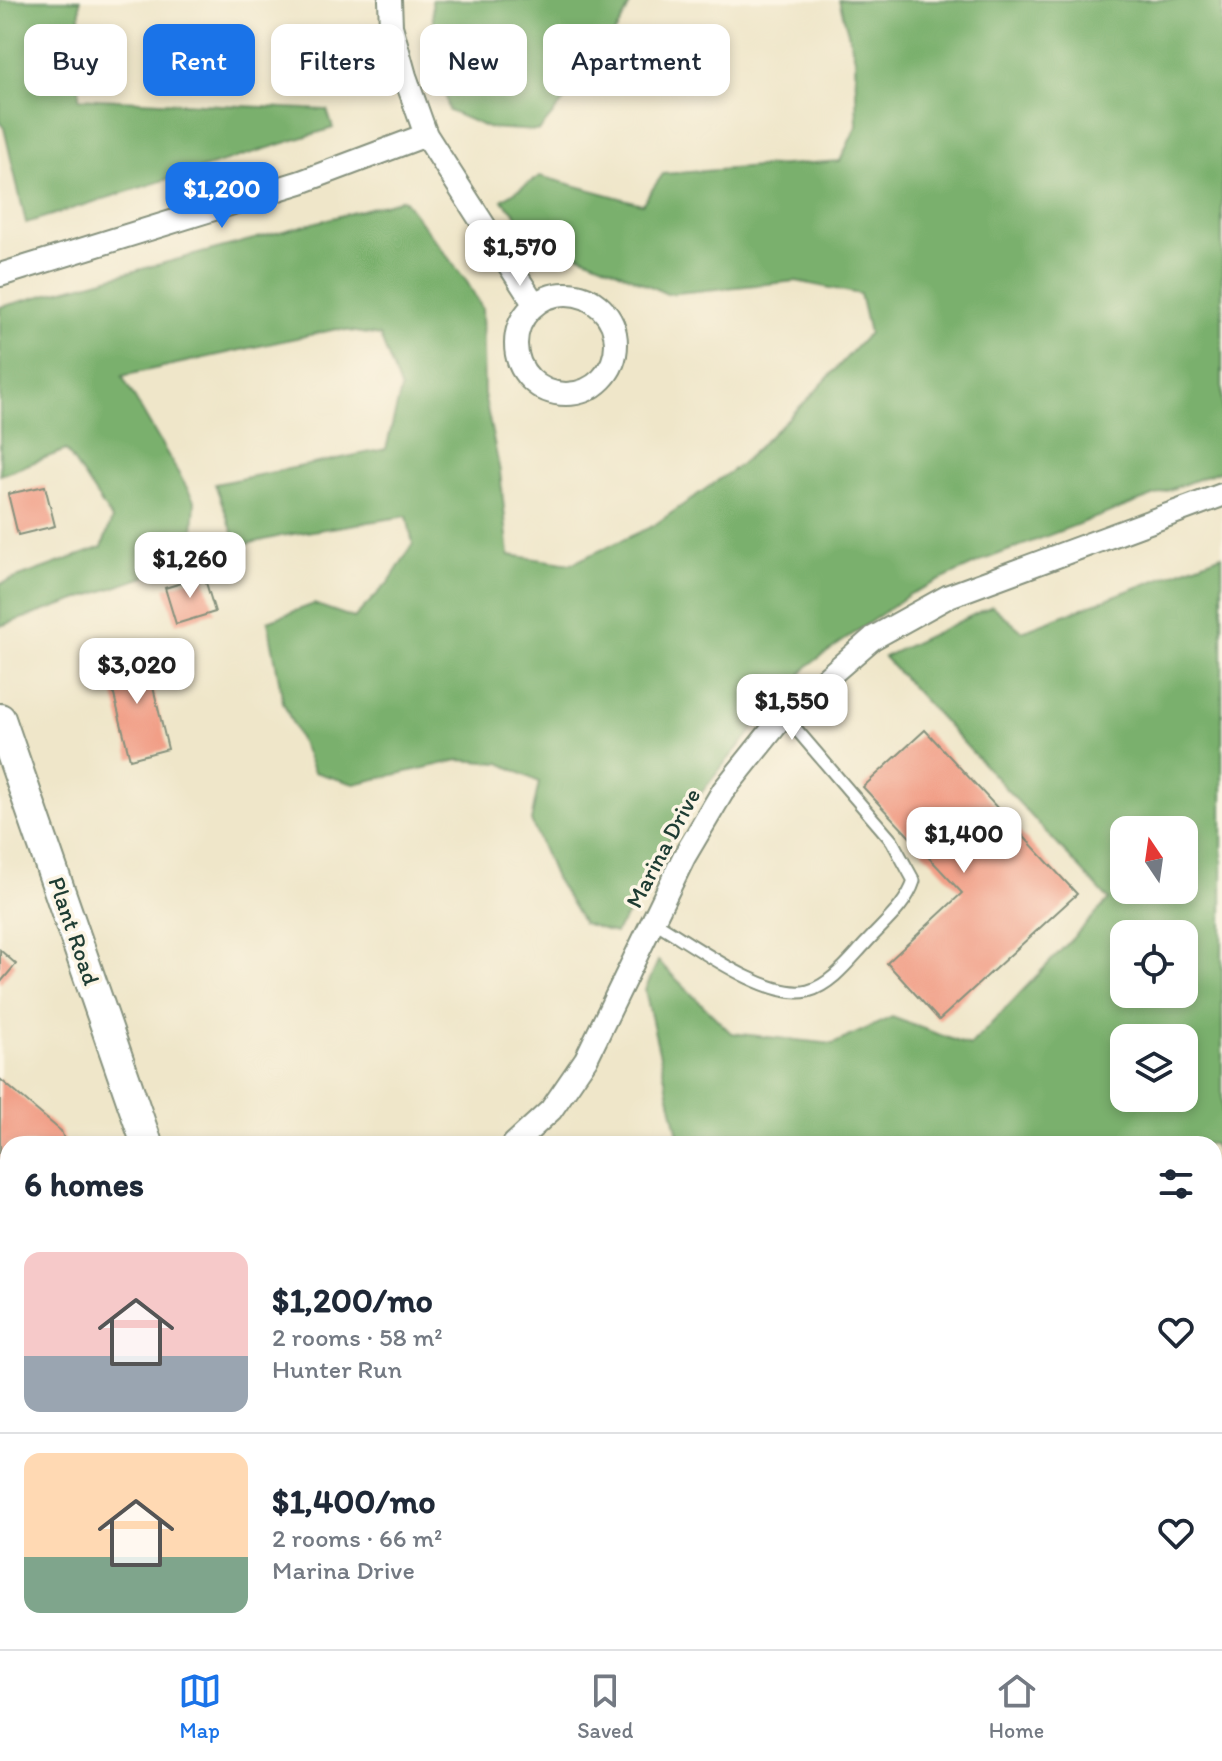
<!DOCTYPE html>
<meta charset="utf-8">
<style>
:root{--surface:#fff;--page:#f6f6f7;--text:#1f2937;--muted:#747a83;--line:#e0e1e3;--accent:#1a73e8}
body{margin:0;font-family:Itim,sans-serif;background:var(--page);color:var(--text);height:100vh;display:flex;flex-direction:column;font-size:30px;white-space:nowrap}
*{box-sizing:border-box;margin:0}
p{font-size:26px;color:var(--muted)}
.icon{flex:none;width:44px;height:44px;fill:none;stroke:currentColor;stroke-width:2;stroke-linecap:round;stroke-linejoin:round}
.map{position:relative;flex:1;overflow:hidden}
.drawer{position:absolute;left:0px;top:1136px;width:1222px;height:514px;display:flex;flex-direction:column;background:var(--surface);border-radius:24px 24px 0 0;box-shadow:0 4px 12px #0003}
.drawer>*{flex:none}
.top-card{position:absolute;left:24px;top:24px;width:800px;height:72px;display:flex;gap:16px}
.needle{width:52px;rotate:347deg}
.tools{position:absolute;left:1110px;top:816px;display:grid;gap:16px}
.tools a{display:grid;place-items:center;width:88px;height:88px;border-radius:16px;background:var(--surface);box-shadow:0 4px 12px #0003;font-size:40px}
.price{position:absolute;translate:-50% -68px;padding:0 18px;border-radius:16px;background:#fff;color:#222;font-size:26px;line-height:52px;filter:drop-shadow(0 2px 4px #0008)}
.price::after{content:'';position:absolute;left:50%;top:48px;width:24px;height:18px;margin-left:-12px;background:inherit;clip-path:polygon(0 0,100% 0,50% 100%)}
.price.active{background:var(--accent);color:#fff}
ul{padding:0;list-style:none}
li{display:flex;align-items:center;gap:24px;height:200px;padding:0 24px}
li+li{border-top:2px solid var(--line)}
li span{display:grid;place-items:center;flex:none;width:224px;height:160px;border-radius:16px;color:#555}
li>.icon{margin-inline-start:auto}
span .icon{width:96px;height:96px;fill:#fffc;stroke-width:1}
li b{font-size:34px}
h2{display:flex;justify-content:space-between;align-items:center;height:96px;padding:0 24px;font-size:34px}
.pill{padding:0 28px;border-radius:16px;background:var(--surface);box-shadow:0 4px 12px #0003;font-size:28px;line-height:72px}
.pill.active{background:var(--accent);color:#fff}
.dock{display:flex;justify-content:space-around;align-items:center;height:112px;border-top:2px solid var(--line);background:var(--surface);font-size:22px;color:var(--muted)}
.dock a{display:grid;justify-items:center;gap:4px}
.dock .active{color:var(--accent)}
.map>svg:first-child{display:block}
</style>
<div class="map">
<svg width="1222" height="1649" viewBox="0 0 1222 1649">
<rect width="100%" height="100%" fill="#fcf5e5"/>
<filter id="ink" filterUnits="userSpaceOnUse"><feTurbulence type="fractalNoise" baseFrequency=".0125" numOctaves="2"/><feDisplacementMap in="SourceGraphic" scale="16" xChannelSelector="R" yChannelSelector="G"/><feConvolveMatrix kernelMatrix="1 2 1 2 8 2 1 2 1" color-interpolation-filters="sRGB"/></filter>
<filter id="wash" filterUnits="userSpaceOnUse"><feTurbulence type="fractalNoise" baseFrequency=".006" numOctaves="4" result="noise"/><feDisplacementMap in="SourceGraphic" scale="32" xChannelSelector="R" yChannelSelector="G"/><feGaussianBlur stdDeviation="1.8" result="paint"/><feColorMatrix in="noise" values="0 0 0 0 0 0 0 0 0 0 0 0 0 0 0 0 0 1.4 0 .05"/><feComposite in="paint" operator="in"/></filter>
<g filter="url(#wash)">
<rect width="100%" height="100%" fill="#efe6c9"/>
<path fill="#f7cfd3" d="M0 1475 8 1482V1642H200L208 1649H0Z"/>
<path fill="#7ab06d" stroke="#4c7650" stroke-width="2" fill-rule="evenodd" d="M0 0H80L79 98 327 110 333 128 26 223 4 128 0 123Z
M432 0H632C611 49 572 91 539 131L488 128 449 111 434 43Z
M839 0H1222V470L986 559 910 594 809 665 724 764 677 824 636 903 615 933 583 923 555 878 531 821 539 782 500 763 459 760 354 784 314 772 283 702 268 621 314 604 354 618 389 582 413 544 407 516 281 536 238 546 215 484 386 449 401 390 380 336 337 329 122 376 195 502 192 546 156 573 0 626V584L102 547 112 519 66 450 0 475V307L403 199 467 282 482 308 484 394 500 472 509 555 571 564 653 526 741 464 813 394 869 333 860 294 796 281 667 294 611 268 540 239 502 200 540 176 642 204 663 174 840 161 857 125 855 58Z
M1222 555V1146L1214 1148V1144H680L645 990 658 961 731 1033 833 1044 892 1017 970 1046 1109 900 884 657 992 606 1022 631ZM1184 830V890H1124V830ZM1184 934V994H1124V934ZM1124 1038H1184V1098H1124Z
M1222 1244V1300L1214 1304V1246Z
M899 1642H963L958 1649H895Z"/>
<g id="blocks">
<path fill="#f19f87" d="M45 486 55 526 18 535 8 494Z
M204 576 215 612 176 624 165 588Z
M145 654 168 749 130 759 106 663Z
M925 730 1077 894 939 1020 887 963 962 893 863 787Z
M0 950 16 964 0 983Z
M0 1079 61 1131 66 1144H8V1224L0 1218Z
M417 1642H506L515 1649H426Z
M727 1642H744L750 1649H719Z"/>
</g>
</g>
<g filter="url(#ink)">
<use href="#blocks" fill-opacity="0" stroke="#87927e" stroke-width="2"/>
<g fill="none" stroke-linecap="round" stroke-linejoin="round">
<g stroke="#87927e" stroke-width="15">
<path id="lane" d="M653 921C690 942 767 1001 808 991 831 985 850 960 865 944 883 924 906 906 914 881L892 841 784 715
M1214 1194 1222 1192
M0 1275 8 1282
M0 1585 8 1592
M538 1642 539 1649
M590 1642 591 1649
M821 1642V1649
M24 1649 31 1642
M348 1649 354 1642
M606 1649 610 1642"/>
</g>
<g stroke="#87927e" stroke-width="26">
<path id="street" d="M390 0 391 26 405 76 426 135 535 305
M0 275 301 182 426 135
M516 344a50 50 0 1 1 100 0a50 50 0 1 1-100 0Z
M514 1144 551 1110 586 1059 684 857 723 791 784 715 873 638 949 596 1222 495
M1214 1590 1222 1581
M115 1649 121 1642
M159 1649 163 1642
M1163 1649 1169 1642"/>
</g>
<g stroke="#87927e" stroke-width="34">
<path id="secondary" d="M0 719 147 1144"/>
</g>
<g stroke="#87927e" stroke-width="38">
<path id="primary" d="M0 1414 8 1420
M272 1642 280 1649"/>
</g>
<use href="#lane" stroke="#fff" stroke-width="11"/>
<use href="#street" stroke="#fff" stroke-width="22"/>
<use href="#secondary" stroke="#fff" stroke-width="30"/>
<use href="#primary" stroke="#fff" stroke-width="34"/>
</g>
</g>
<g text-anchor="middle" stroke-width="7" stroke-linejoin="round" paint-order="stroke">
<g font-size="24" fill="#1f3d34" stroke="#fcf5e5">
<text transform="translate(663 848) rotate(-62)" y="8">Marina Drive</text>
<text transform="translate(74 931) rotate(71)" y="8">Plant Road</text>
</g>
</g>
</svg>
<div class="tools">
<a><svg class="needle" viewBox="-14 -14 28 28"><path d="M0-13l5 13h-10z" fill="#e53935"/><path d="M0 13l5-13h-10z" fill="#747a83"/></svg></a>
<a><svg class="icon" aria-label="locate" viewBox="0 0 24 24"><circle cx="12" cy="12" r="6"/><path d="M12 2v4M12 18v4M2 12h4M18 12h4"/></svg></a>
<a><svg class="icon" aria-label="layers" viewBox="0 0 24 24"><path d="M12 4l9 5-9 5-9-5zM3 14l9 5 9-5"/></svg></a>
</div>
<b class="price active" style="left:222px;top:230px">$1,200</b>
<b class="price" style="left:520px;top:288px">$1,570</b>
<b class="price" style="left:190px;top:600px">$1,260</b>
<b class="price" style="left:137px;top:706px">$3,020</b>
<b class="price" style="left:792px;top:742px">$1,550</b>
<b class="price" style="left:964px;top:875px">$1,400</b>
<div class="top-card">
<a class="pill">Buy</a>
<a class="pill active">Rent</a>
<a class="pill">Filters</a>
<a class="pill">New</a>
<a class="pill">Apartment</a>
</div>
<section class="drawer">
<h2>6 homes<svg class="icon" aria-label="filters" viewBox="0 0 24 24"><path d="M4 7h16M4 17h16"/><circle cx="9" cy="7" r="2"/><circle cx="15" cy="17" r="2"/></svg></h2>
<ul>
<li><span style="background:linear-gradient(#f6c9c9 65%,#9aa5b1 0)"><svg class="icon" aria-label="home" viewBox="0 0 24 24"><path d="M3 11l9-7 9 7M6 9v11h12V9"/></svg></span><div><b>$1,200/mo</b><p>2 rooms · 58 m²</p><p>Hunter Run</p></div><svg class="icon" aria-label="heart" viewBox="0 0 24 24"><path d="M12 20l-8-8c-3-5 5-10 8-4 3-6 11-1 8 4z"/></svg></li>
<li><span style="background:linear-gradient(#ffd9b3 65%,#7fa58c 0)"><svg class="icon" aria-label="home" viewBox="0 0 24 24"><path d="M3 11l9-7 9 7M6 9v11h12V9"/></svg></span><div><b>$1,400/mo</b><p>2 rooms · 66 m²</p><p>Marina Drive</p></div><svg class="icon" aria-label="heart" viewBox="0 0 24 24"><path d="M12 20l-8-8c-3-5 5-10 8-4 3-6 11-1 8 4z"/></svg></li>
</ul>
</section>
</div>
<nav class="dock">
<a class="active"><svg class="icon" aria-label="map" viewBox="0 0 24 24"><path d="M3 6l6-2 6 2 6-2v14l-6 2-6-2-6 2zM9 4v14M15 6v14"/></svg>Map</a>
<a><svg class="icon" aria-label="saved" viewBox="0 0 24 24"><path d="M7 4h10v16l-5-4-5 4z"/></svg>Saved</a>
<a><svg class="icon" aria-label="home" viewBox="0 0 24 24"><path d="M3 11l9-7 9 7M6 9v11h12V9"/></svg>Home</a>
</nav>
